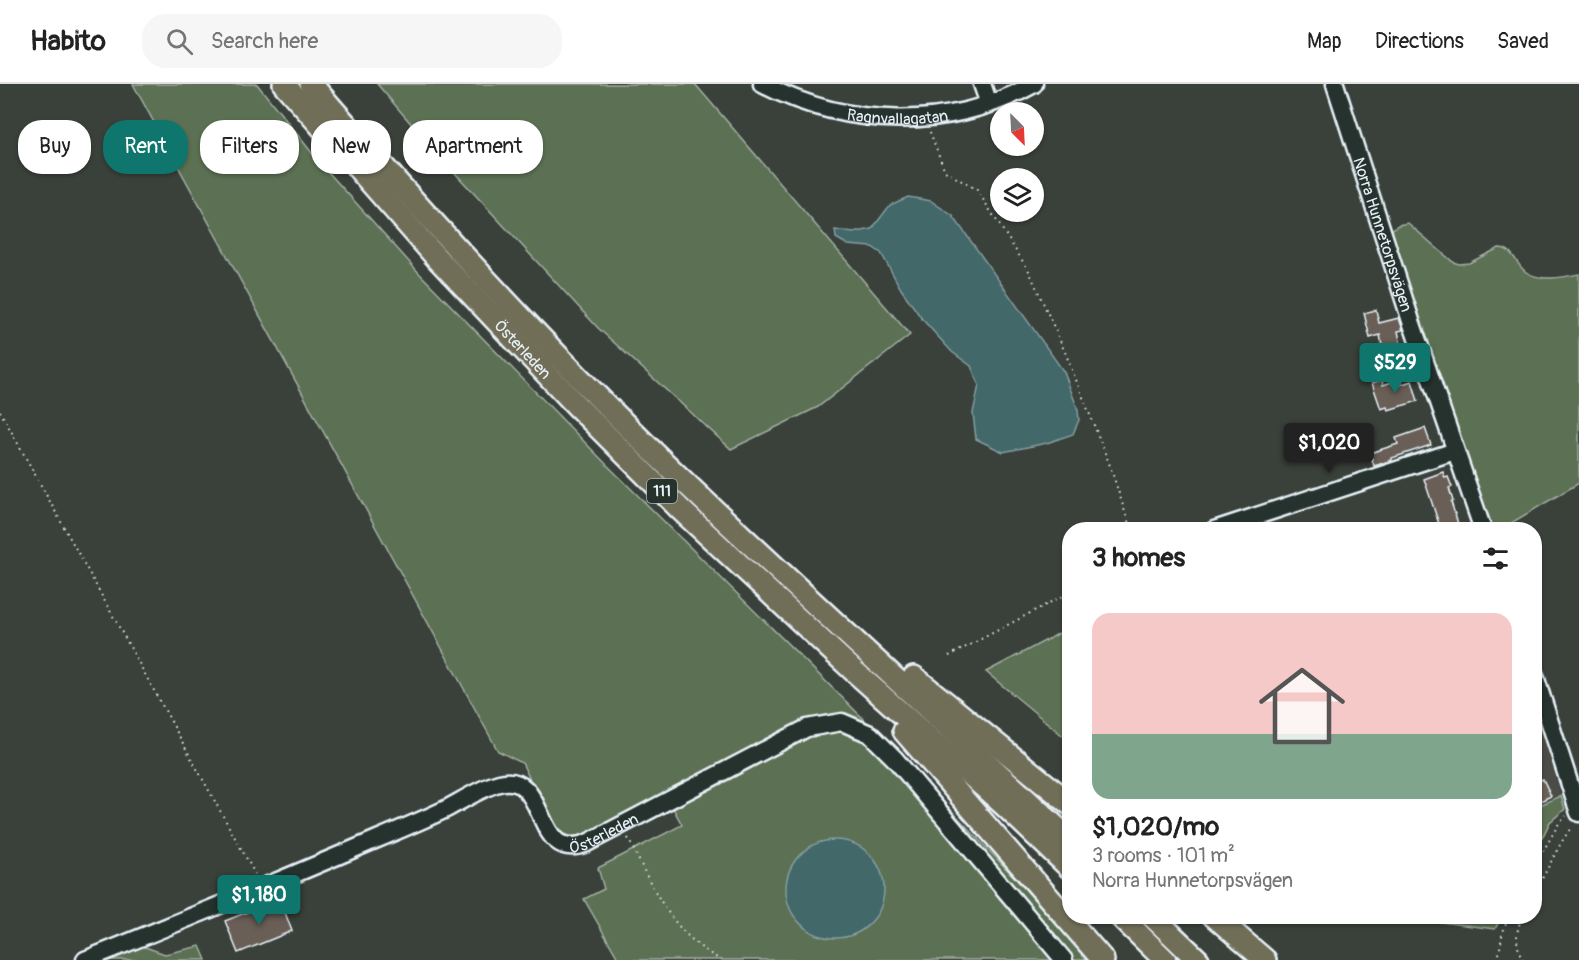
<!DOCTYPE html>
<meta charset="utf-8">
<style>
:root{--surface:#fff;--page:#f6f6f6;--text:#222;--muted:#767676;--line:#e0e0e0;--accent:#0f766e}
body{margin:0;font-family:Pangolin,sans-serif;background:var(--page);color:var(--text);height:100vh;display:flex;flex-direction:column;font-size:22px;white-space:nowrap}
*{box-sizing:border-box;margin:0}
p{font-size:20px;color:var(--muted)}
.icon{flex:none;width:33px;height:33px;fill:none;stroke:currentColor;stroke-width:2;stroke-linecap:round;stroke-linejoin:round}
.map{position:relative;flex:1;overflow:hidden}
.details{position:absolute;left:1062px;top:438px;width:480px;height:402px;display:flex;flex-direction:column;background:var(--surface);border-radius:24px;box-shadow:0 2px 4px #0004}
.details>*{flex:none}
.banner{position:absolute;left:18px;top:36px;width:570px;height:54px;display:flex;gap:12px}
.needle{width:39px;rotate:156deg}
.controls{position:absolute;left:990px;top:18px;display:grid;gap:12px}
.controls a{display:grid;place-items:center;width:54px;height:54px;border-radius:50%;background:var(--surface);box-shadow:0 2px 4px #0004;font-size:30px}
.price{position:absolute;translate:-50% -51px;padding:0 14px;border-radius:6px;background:var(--accent);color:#fff;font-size:20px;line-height:39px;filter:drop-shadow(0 2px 3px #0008)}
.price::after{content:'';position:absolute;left:50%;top:36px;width:18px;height:14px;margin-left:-9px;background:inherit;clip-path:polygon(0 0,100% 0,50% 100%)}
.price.current{background:#222;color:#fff}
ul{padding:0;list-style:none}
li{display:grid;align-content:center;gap:12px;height:318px;padding:0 30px}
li+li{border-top:2px solid var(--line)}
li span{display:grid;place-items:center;height:186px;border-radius:18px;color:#555}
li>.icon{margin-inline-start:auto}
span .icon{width:108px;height:108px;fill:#fffc;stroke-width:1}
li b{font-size:26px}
h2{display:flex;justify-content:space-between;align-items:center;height:72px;padding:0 30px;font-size:26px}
.chip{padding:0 21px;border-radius:24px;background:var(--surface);box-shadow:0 2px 4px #0004;font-size:21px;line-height:54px}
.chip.current{background:var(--accent);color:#fff}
header{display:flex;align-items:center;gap:36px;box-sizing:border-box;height:84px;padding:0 30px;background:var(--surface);border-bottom:2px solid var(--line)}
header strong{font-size:28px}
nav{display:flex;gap:33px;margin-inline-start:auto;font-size:21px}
.search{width:420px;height:54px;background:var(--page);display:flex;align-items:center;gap:15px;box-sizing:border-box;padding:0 21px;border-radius:24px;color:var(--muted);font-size:22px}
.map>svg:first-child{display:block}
</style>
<header>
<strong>Habito</strong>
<div class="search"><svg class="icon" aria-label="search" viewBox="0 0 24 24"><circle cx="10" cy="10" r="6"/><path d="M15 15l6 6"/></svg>Search here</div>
<nav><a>Map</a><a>Directions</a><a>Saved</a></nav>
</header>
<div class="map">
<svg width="1579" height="876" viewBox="0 0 1579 876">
<rect width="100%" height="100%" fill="#3a403a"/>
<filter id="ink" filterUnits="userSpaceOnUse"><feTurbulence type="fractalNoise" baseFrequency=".0167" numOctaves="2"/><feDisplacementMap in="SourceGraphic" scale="12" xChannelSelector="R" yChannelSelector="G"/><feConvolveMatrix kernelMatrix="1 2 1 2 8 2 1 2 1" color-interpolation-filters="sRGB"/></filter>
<g filter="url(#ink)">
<path fill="#4b4c47" d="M1534 620 1561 712 1535 723H1534Z"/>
<path fill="#5c7052" stroke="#a2b0a5" stroke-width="1.5" d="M133 0H257L321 80 420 190 608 382 888 659 1092 876H619L584 815 604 805 598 784 682 741 666 711 588 752H568L554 745 522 679 498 667Z
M377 0H695L910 251 818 323 731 365 598 244 431 63Z
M1408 139 1453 178 1459 180 1469 179 1499 164C1514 164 1515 180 1526 188 1540 198 1564 193 1579 190V399L1501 445H1488L1390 147 1398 141Z
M1069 544V657L986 588Z
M1561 712 1565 725 1550 738 1535 768V723Z
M1401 833H1502L1495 845Z
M142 862 165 870 200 862 206 876H108Z"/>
<path fill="#436769" stroke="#859ea2" stroke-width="1.5" d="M908 113 931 117 953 132 1064 288 1078 326 1079 336 1073 350 1047 359 1003 368 976 355 973 329 979 301 971 282 952 268 922 235 901 205 881 169 872 163 848 161 836 154 835 146 853 149 872 145 890 121Z
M786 805a49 49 0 1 1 98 0a49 49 0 1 1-98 0Z"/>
<path fill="#6a5e57" stroke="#e8f1f8" stroke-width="1.5" d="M1376 226 1379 239 1399 234 1403 246 1398 247 1402 267 1384 272 1380 251 1370 254 1364 229Z
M1382 296 1383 301 1398 296 1399 301 1412 297 1418 317 1388 326 1387 323 1381 325 1372 299Z
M1425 344 1431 361 1392 374V376L1374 382 1370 369 1398 360 1396 354Z
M1443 388 1445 394 1448 393 1452 403 1449 404 1453 417 1451 418 1460 446H1441L1424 395Z
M1543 695 1551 712 1534 720V699Z
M280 815 292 847 238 869 225 837Z"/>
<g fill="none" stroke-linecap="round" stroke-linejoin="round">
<g stroke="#e8f1f8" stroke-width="21">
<g id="minor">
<path id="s1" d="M762 0C847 44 949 48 1034 0"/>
<path d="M982 0 989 20"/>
<path id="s2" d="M1335 0 1411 237 1483 446"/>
<path d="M1214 446 1455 367"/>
<path d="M1534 589 1579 729"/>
<path id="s3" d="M85 876C182 837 279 797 375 756 399 746 423 736 446 725 463 716 481 704 499 699 550 686 531 781 587 759L807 644 842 638 870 650 895 675 1064 876"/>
</g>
</g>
<g stroke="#e8f1f8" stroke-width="26">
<g id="major">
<path id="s4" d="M284 0 436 173 577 322 681 426 854 587 1005 722 1070 784"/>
<path d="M311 0C427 134 547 266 675 389 805 513 938 633 1070 756"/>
<path d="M914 593 1070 720"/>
<path d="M904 647 1103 876"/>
<path d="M1120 832 1165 876"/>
<path d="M1152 832 1198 876"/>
<path d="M1214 832 1265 876"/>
</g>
</g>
<path stroke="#e8f1f8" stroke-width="2" stroke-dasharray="1.5 4.5" stroke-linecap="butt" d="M930 48 945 87 977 106 1029 187 1065 268 1109 379 1131 446
M0 327 255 790
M949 572 1070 508
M628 754C652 802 671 850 721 876
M1534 783 1558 741 1566 732
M1534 810 1561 759 1572 742
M1498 876 1502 852 1508 832
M1523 876C1515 860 1515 848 1523 832"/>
<use href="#minor" stroke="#26332d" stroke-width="16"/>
<use href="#major" stroke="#716e59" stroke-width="21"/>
</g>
</g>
<g text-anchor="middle" stroke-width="4.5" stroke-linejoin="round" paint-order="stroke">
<rect fill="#26332d" stroke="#aeb8bb" stroke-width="1.5" x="647" y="395" width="30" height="24" rx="4.5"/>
<g font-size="15" font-weight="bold" fill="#e8f1f8">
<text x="662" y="412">111</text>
</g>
<g font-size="16" fill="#e8f1f8" stroke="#26332d">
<text dy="6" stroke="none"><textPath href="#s1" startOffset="141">Ragnvallagatan</textPath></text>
<text dy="6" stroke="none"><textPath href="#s2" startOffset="158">Norra Hunnetorpsvägen</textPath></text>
<text dy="6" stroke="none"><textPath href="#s4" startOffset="357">Österleden</textPath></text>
<text dy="6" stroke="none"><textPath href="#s3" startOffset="591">Österleden</textPath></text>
</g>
</g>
</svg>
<div class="controls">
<a><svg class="needle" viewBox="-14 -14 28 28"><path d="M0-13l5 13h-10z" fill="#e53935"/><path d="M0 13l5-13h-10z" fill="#767676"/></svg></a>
<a><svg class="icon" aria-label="layers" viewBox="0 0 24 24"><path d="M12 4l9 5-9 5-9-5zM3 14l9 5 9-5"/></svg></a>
</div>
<b class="price" style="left:1395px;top:310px">$529</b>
<b class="price current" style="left:1329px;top:390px">$1,020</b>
<b class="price" style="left:259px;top:842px">$1,180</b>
<div class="banner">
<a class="chip">Buy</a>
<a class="chip current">Rent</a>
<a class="chip">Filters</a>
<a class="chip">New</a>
<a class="chip">Apartment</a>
</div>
<section class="details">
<h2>3 homes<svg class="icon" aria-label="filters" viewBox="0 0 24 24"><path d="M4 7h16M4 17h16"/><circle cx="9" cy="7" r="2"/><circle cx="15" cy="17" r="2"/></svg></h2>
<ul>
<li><span style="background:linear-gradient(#f6c9c9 65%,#7fa58c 0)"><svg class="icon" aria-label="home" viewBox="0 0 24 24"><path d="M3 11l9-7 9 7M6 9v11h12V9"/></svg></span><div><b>$1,020/mo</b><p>3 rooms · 101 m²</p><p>Norra Hunnetorpsvägen</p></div></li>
</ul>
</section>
</div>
